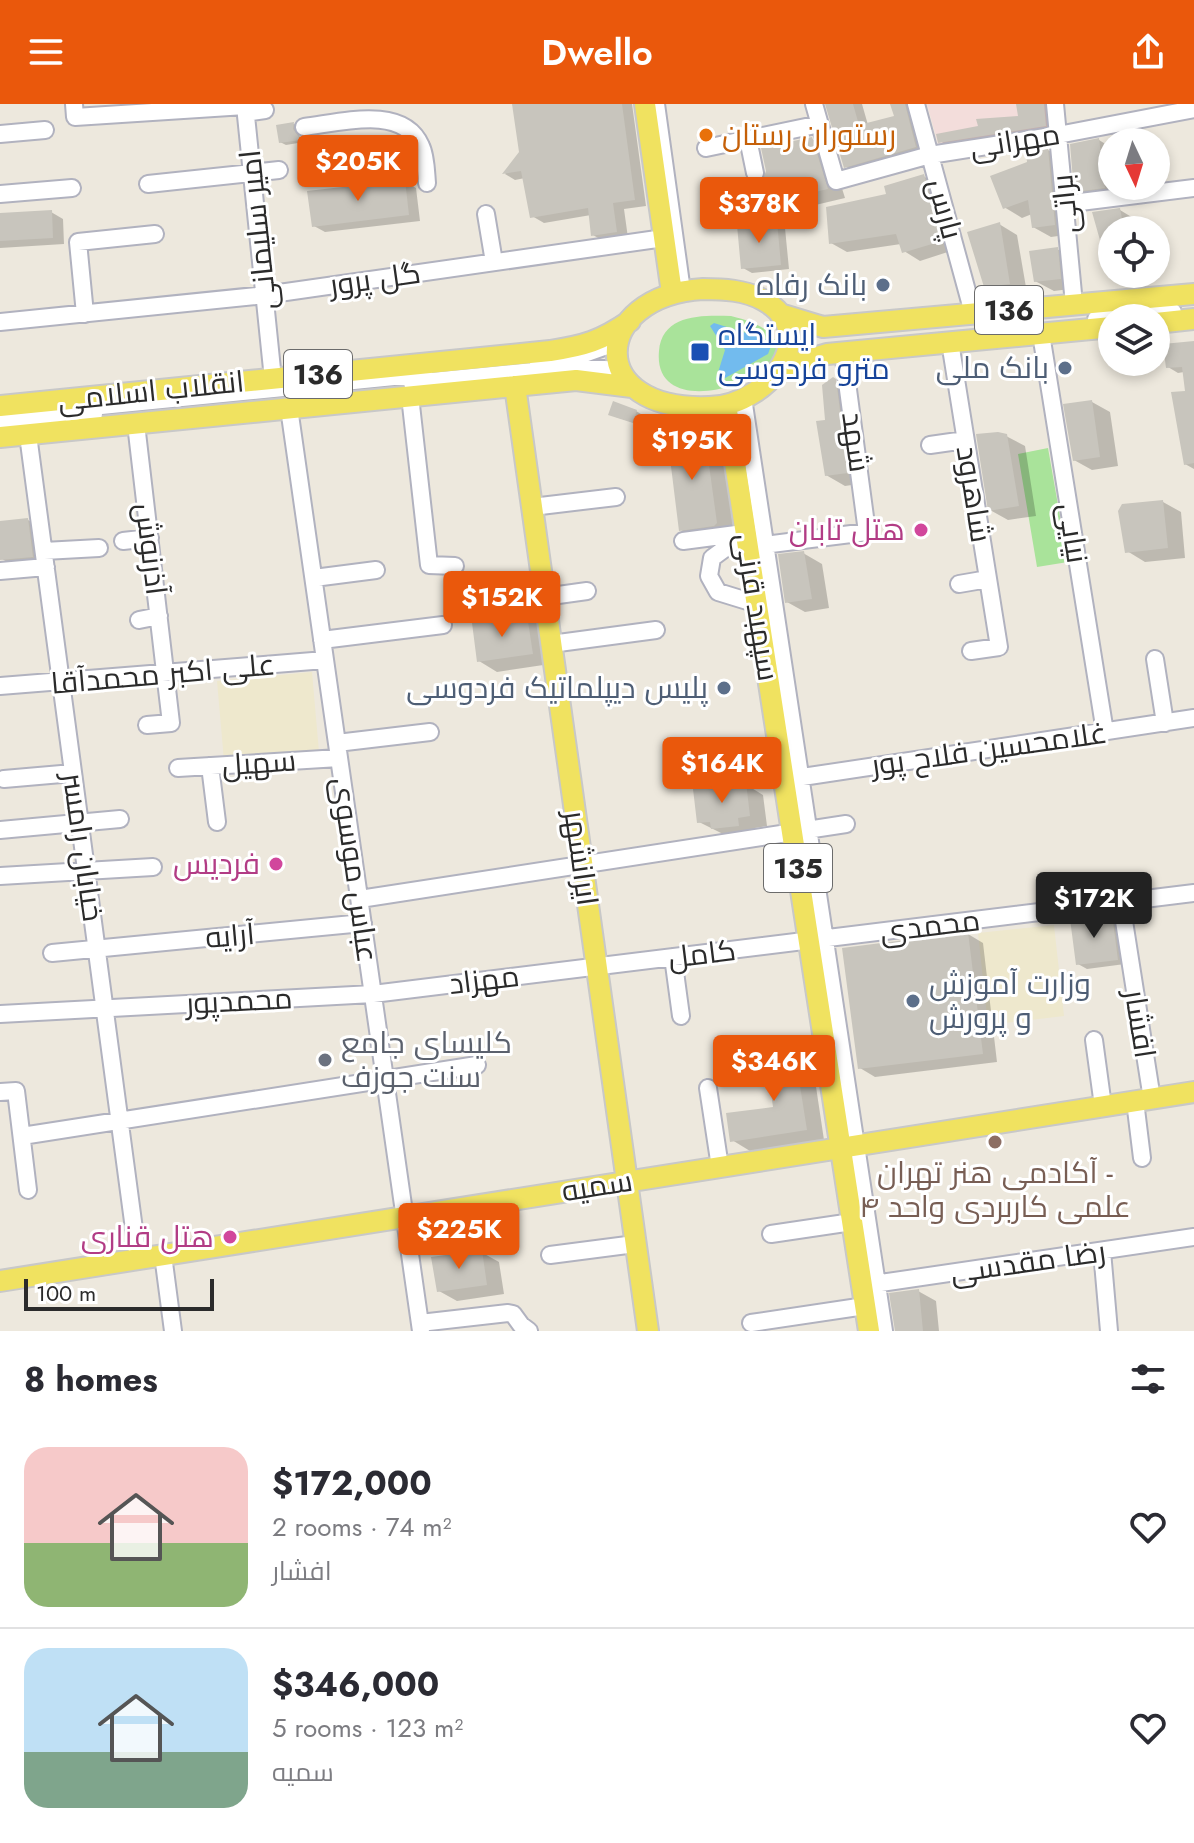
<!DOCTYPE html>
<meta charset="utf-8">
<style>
:root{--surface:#fff;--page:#f7f7f7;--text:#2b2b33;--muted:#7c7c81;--line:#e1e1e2;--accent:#ea580c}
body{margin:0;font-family:Jost,Cairo,sans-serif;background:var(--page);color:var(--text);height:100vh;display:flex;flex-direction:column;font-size:30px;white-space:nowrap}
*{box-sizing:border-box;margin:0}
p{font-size:26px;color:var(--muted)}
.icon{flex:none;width:44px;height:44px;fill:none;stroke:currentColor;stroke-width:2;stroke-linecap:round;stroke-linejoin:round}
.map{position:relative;height:1227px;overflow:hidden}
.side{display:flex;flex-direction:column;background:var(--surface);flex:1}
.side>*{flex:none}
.needle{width:52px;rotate:176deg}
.fabs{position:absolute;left:1098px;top:24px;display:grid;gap:16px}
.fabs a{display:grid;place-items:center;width:72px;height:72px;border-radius:50%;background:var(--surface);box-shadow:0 4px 12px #0003;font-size:40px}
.scale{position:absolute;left:24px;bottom:20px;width:190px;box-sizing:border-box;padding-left:8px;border:4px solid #2b2b2b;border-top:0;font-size:22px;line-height:28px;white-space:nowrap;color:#2b2b2b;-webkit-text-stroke:6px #fff;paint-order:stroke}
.price{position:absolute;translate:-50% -68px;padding:0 18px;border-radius:8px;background:var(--accent);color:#fff;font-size:26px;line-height:52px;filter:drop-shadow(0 2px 4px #0008)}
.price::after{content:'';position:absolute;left:50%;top:48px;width:24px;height:18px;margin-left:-12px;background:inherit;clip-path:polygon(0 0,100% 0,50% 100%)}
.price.selected{background:#222;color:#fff}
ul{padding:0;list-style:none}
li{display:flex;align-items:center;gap:24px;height:200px;padding:0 24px}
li+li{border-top:2px solid var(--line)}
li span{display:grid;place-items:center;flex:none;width:224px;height:160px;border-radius:24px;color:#555}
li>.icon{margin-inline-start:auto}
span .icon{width:96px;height:96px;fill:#fffc;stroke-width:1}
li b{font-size:34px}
h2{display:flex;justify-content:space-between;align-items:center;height:96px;padding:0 24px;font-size:34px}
header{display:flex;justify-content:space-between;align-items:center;height:104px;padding:0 24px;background:var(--accent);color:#fff;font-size:36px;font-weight:600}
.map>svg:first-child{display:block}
</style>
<header><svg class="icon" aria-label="menu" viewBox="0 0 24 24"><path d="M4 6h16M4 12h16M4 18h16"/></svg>Dwello<svg class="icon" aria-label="share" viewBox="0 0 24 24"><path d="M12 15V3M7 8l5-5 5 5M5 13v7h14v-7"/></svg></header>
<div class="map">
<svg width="1194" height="1227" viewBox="0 0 1194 1227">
<rect width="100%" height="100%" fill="#ede8dd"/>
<path fill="#eee8cd" d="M312 568 319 648 224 657 217 577Z
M1054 821 1064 912 988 921 978 829Z"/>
<path fill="#f3dddb" d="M927 0H1050L1052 29 940 47Z"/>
<path fill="#a9e39a" d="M731 212C868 245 650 341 659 247 662 210 702 211 731 212Z
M1048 344 1068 458 1037 463 1018 350Z"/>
<path fill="#72bbee" d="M714 219 766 235 771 242 768 250 718 278 716 275 725 246 710 222Z"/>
<path fill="#0003" d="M514 0H632L646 102 624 105 628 134 605 138 593 131 591 111 544 119 532 112 525 74 515 76 505 70 521 49Z
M828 0H862L868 21 896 13 892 0H917L926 49 856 69 845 62Z
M1018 0H1055L1054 26 948 42 940 37 1020 14Z
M294 20 299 23 298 30 304 38 286 41 280 38 278 23Z
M812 35 830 46 845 94 786 108 768 97Z
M1099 36 1112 44V82H1121L1123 93 1094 97 1076 86Z
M1048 46 1066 56 1073 130 1051 133 1033 123 1032 110 1022 114 1004 103 1030 60Z
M923 72 939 81 957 145 920 157 904 147 901 140 847 148 831 139 888 92Z
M405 78 416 84 420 117 325 128 314 122Z
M1120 106 1138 117 1140 126H1112V170L1094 109Z
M51 108 63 115 64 140 0 144V111Z
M776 119 785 124 789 165 752 169 743 164Z
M999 120 1017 131 1027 189 1004 192 986 182Z
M1057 145 1075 156 1078 184 1054 187 1035 177Z
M1112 170H1147L1149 178 1130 180Z
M1194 239V365L1185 360 1187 288 1184 268 1178 269 1168 263Z
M835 277 853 288 865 379 845 382 826 371 827 318Z
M1092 298 1110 308 1118 362 1092 366 1074 356Z
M636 307 641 310 638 320 616 313Z
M689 332 724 352 734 430 699 436 681 426Z
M1006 332 1025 342 1036 412 1008 416 990 406Z
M1163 398 1181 408 1185 454 1145 458 1127 447Z
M28 416 36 421 41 457 11 460 2 455 0 419Z
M803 449 822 460 829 504 805 508 787 498Z
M527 513 545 524 550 560 497 568 479 557Z
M745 680 763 691 767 722 755 724 756 731 731 734 699 718Z
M1111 812 1120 817 1125 860 1087 865 1078 860Z
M968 830 983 839 997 958 875 973 860 964Z
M793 946 812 956 824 1036 750 1047 732 1036 775 1004Z
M481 1148 499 1158 504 1190 457 1197 439 1187Z
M918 1187 936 1197 939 1227H896Z"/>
<path fill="#c8c5bd" d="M512 0H622L635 96 613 99 617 128 591 132 588 104 530 114 521 67 502 70 519 48Z
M825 0H853L859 21 894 12 890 0H905L916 43 844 64Z
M1016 0H1044L1046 22 938 39 936 30 978 22 976 15 1018 12Z
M294 18 293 25 301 36 279 39 276 21Z
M812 33 828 85 766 99 762 78 766 67 761 44Z
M1099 34 1105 84 1074 88 1070 40Z
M1048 44 1055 121 1032 124 1028 96 1003 105 990 72 1027 58 1026 47Z
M924 70 942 137 902 149 896 130 829 140 826 103 886 90 884 82Z
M405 76 409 111 312 123 307 87Z
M1120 104 1124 126H1112V168H1109L1092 108Z
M52 106 53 134 0 137V109Z
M777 117 781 161 741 165 737 121Z
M1000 118 1010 180 984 183 967 128Z
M1058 143 1061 175 1034 178 1029 147Z
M1194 237V359L1184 361 1171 288 1185 287 1182 263 1166 264 1163 240Z
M833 273 836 275 848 369 825 372 816 317 825 316 822 281Z
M1092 296 1100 353 1073 357 1063 300Z
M613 297 637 306 633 319 608 311Z
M998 328 1007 330 1019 402 988 407 976 330Z
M667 330H690L706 339 717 419 714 422 679 427Z
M1163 396 1168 444 1125 449 1118 407 1122 400Z
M28 414 33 453 0 456V417Z
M804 447 812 495 785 499 778 450Z
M527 511 533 550 477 558 472 519Z
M746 678 750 712 738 714 739 722 711 725 710 718 697 719 693 685Z
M1112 810 1118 856 1076 861 1070 815Z
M968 828 983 950 858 965 842 844Z
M794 944 807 1026 730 1038 726 1009 773 1003 765 948Z
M482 1146 487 1181 437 1188 431 1153Z
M919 1185 923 1227H895L889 1189Z"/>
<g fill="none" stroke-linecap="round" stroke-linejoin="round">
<g stroke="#b1b2bf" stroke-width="20">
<path id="minor" d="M74 0 75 13 245 2 273 275
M656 0 682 187
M814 0 836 77 930 51 1058 31 1194 5
M916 0 973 209
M1055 0 1074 200
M246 9 265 6
M304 23C339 19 403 0 421 42 426 52 426 68 427 79
M0 30 45 26
M748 35 755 69
M706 44 820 20
M148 80 279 66
M0 90 72 84
M1064 100 1194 84
M486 110 494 158
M85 210 78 138 155 130
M1096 215 1173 208
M0 218 265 191 664 134
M1041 230 1105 628
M950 238 999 543 971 547
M538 258 573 254 618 238
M412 279 574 263 619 266
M410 292 429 461 455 462
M743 294 884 1227
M81 304 424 270
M289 304 421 1227
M0 319 94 310
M136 320 171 619 147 621
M28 331 138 1155
M930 341 965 336
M532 403 616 393
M746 429 712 454 709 472 718 488 757 500
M123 437 150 434
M683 437 744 429
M756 442 867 428 843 248
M44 447 99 444
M0 467 46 463
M314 474 376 466
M959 480 988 475
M544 493 587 487
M139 516 159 512
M322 536 443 521
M551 540 656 526
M1155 555 1165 619
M0 582 325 556
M337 639 430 628
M210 662 217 718
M178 664 339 654
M4 675 73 669
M789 675 1194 614
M0 726 120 715
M0 772 153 763
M360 795 846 720
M1121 798 1152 995
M52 849 363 819
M673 853 681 912
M0 910 373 890 1194 789
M1094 936 1103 1002
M708 984 720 1063
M0 988 16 987 28 1086
M1135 997 1142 1054
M22 1032 477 961
M771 1130 852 1118
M1102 1147 1109 1227
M163 1151 173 1227
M550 1151 635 1140
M867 1181 1194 1133
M420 1219 508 1209 513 1210 521 1221 529 1227
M751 1219 865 1202"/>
</g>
<g stroke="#c8c8c8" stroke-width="24">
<path id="major" d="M645 0 672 189
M703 185C723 185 745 186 763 196 807 220 790 265 755 288 741 297 726 303 709 303 584 308 590 192 703 185Z
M780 210 823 223 1194 190
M1156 219 1194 215
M781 264 827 250 1112 223
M515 282 648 1227
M726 301 869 1227
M0 302 550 247C584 242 601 237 630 217
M0 333 576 276 632 283
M0 1177 1194 988"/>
</g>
<use href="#minor" stroke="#fff" stroke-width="16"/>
<use href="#major" stroke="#f0e260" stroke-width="20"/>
</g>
<circle fill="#e8710a" stroke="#fff" stroke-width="3" cx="706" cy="31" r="8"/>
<g fill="#5c6f8a" stroke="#fff" stroke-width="3">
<circle cx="883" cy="181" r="8"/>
<circle cx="1065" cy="264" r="8"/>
<circle cx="724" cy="584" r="8"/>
<circle cx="913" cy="897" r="8"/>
</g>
<rect fill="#1a4fb4" stroke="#fff" stroke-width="3" x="690" y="238" width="20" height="20" rx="4"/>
<g fill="#d1479c" stroke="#fff" stroke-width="3">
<circle cx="921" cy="426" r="8"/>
<circle cx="276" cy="760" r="8"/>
<circle cx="230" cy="1133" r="8"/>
</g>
<circle fill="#6b7280" stroke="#fff" stroke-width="3" cx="325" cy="956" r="8"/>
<circle fill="#8d6e63" stroke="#fff" stroke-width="3" cx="995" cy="1038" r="8"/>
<g text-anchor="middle" stroke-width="6" stroke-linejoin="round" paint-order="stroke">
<g fill="#fff" stroke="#6b6b6b" stroke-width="2">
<rect x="975" y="182" width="68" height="48" rx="6"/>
<rect x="284" y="246" width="68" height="48" rx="6"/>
<rect x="764" y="740" width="68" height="48" rx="6"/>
</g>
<g font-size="28" font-weight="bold" fill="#2b2b2b">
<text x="1009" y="216">136</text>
<text x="318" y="280">136</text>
<text x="798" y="774">135</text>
</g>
<g font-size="30" fill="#c56008" stroke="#fff" text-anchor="start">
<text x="722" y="41">رستوران رستان</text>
</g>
<g font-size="30" fill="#2b2b2b" stroke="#fff">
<text transform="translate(1015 37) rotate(-9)" y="10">مهرانی</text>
<text transform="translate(1065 100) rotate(-96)" y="10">براتی</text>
<text transform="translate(945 105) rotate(75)" y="10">پارس</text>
<text transform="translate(258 126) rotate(-96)" y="10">امیر سلیمانی</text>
<text transform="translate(375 175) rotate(-8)" y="10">گل پرور</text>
<text transform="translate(151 287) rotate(-6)" y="10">انقلاب اسلامی</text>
<text transform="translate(856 338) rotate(82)" y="10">شهد</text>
<text transform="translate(974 390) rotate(81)" y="10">شاهرود</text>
<text transform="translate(1073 429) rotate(81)" y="10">نیایی</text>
<text transform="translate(151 445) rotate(83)" y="10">آذرنوش</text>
<text transform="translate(757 503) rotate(81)" y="10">سپهبد قرنی</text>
<text transform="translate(163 570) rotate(-5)" y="10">علی اکبر محمدآقا</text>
<text transform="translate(989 645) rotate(-8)" y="10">غلامحسین فلاح‌ پور</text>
<text transform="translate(259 659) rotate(-4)" y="10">سهیل</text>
<text transform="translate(83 743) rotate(82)" y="10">خیابان رامسر</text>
<text transform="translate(581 754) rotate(82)" y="10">ایرانشهر</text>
<text transform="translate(355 766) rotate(82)" y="10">عباس موسوی</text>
<text transform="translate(930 822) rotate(-7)" y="10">محمدی</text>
<text transform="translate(230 832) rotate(-5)" y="10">آرایه</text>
<text transform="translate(702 850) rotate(-7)" y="10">کامل</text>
<text transform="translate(484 876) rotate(-7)" y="10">مهزاد</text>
<text transform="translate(239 897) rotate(-3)" y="10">محمدپور</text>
<text transform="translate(1140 920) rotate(81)" y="10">افشار</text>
<text transform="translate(597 1082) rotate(-9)" y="10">سمیه</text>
<text transform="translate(1028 1158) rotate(-8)" y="10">رضا مقدسی</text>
</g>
<g font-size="30" fill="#4e5e75" stroke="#fff" text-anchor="end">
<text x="867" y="191">بانک رفاه</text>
<text x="1049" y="274">بانک ملی</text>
<text x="708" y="594">پلیس دیپلماتیک فردوسی</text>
<text x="929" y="890" text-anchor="start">وزارت آموزش<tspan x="929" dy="34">و پرورش</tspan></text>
</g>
<g font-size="30" fill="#164399" stroke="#fff" text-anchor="start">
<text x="718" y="241">ایستگاه<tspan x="718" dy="34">مترو فردوسی</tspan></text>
</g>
<g font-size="30" fill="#b23c85" stroke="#fff" text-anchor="end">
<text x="905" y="436">هتل تابان</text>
<text x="260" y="770">فردیس</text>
<text x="214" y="1143">هتل قناری</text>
</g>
<g font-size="30" fill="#5b616d" stroke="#fff" text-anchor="start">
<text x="341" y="949">کلیسای جامع<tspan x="341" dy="34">سنت جوزف</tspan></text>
</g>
<g font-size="30" fill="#785e54" stroke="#fff">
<text x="995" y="1079">آکادمی هنر تهران -<tspan x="995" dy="34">علمی کاربردی واحد ۴</tspan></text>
</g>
</g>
</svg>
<div class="fabs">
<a><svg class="needle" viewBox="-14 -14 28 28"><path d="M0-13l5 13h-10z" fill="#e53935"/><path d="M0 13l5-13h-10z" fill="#7c7c81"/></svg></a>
<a><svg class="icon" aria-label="locate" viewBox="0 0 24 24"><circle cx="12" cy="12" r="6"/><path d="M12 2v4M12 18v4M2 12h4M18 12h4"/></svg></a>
<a><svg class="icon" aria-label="layers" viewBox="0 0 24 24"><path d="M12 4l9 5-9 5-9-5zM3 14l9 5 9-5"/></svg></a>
</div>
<div class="scale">100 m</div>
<b class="price" style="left:358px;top:99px">$205K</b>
<b class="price" style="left:759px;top:141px">$378K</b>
<b class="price" style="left:692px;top:378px">$195K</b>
<b class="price" style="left:502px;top:535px">$152K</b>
<b class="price" style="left:722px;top:701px">$164K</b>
<b class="price selected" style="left:1094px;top:836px">$172K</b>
<b class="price" style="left:774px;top:999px">$346K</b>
<b class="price" style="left:459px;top:1167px">$225K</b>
</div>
<section class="side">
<h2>8 homes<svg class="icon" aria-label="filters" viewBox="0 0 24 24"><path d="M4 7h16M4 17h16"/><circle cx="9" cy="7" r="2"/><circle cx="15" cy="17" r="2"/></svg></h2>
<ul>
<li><span style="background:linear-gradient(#f6c9c9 60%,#8fb573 0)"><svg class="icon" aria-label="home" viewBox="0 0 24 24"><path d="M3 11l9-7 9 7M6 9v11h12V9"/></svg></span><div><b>$172,000</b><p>2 rooms · 74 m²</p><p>افشار</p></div><svg class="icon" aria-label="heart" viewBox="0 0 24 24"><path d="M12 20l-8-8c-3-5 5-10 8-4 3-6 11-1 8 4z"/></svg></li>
<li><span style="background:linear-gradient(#bfe0f5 65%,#7fa58c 0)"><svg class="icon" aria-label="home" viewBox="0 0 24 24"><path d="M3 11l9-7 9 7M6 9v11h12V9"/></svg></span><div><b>$346,000</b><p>5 rooms · 123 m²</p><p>سمیه</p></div><svg class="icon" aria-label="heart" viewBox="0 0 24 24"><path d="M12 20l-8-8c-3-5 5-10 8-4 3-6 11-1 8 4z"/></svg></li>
</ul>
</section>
